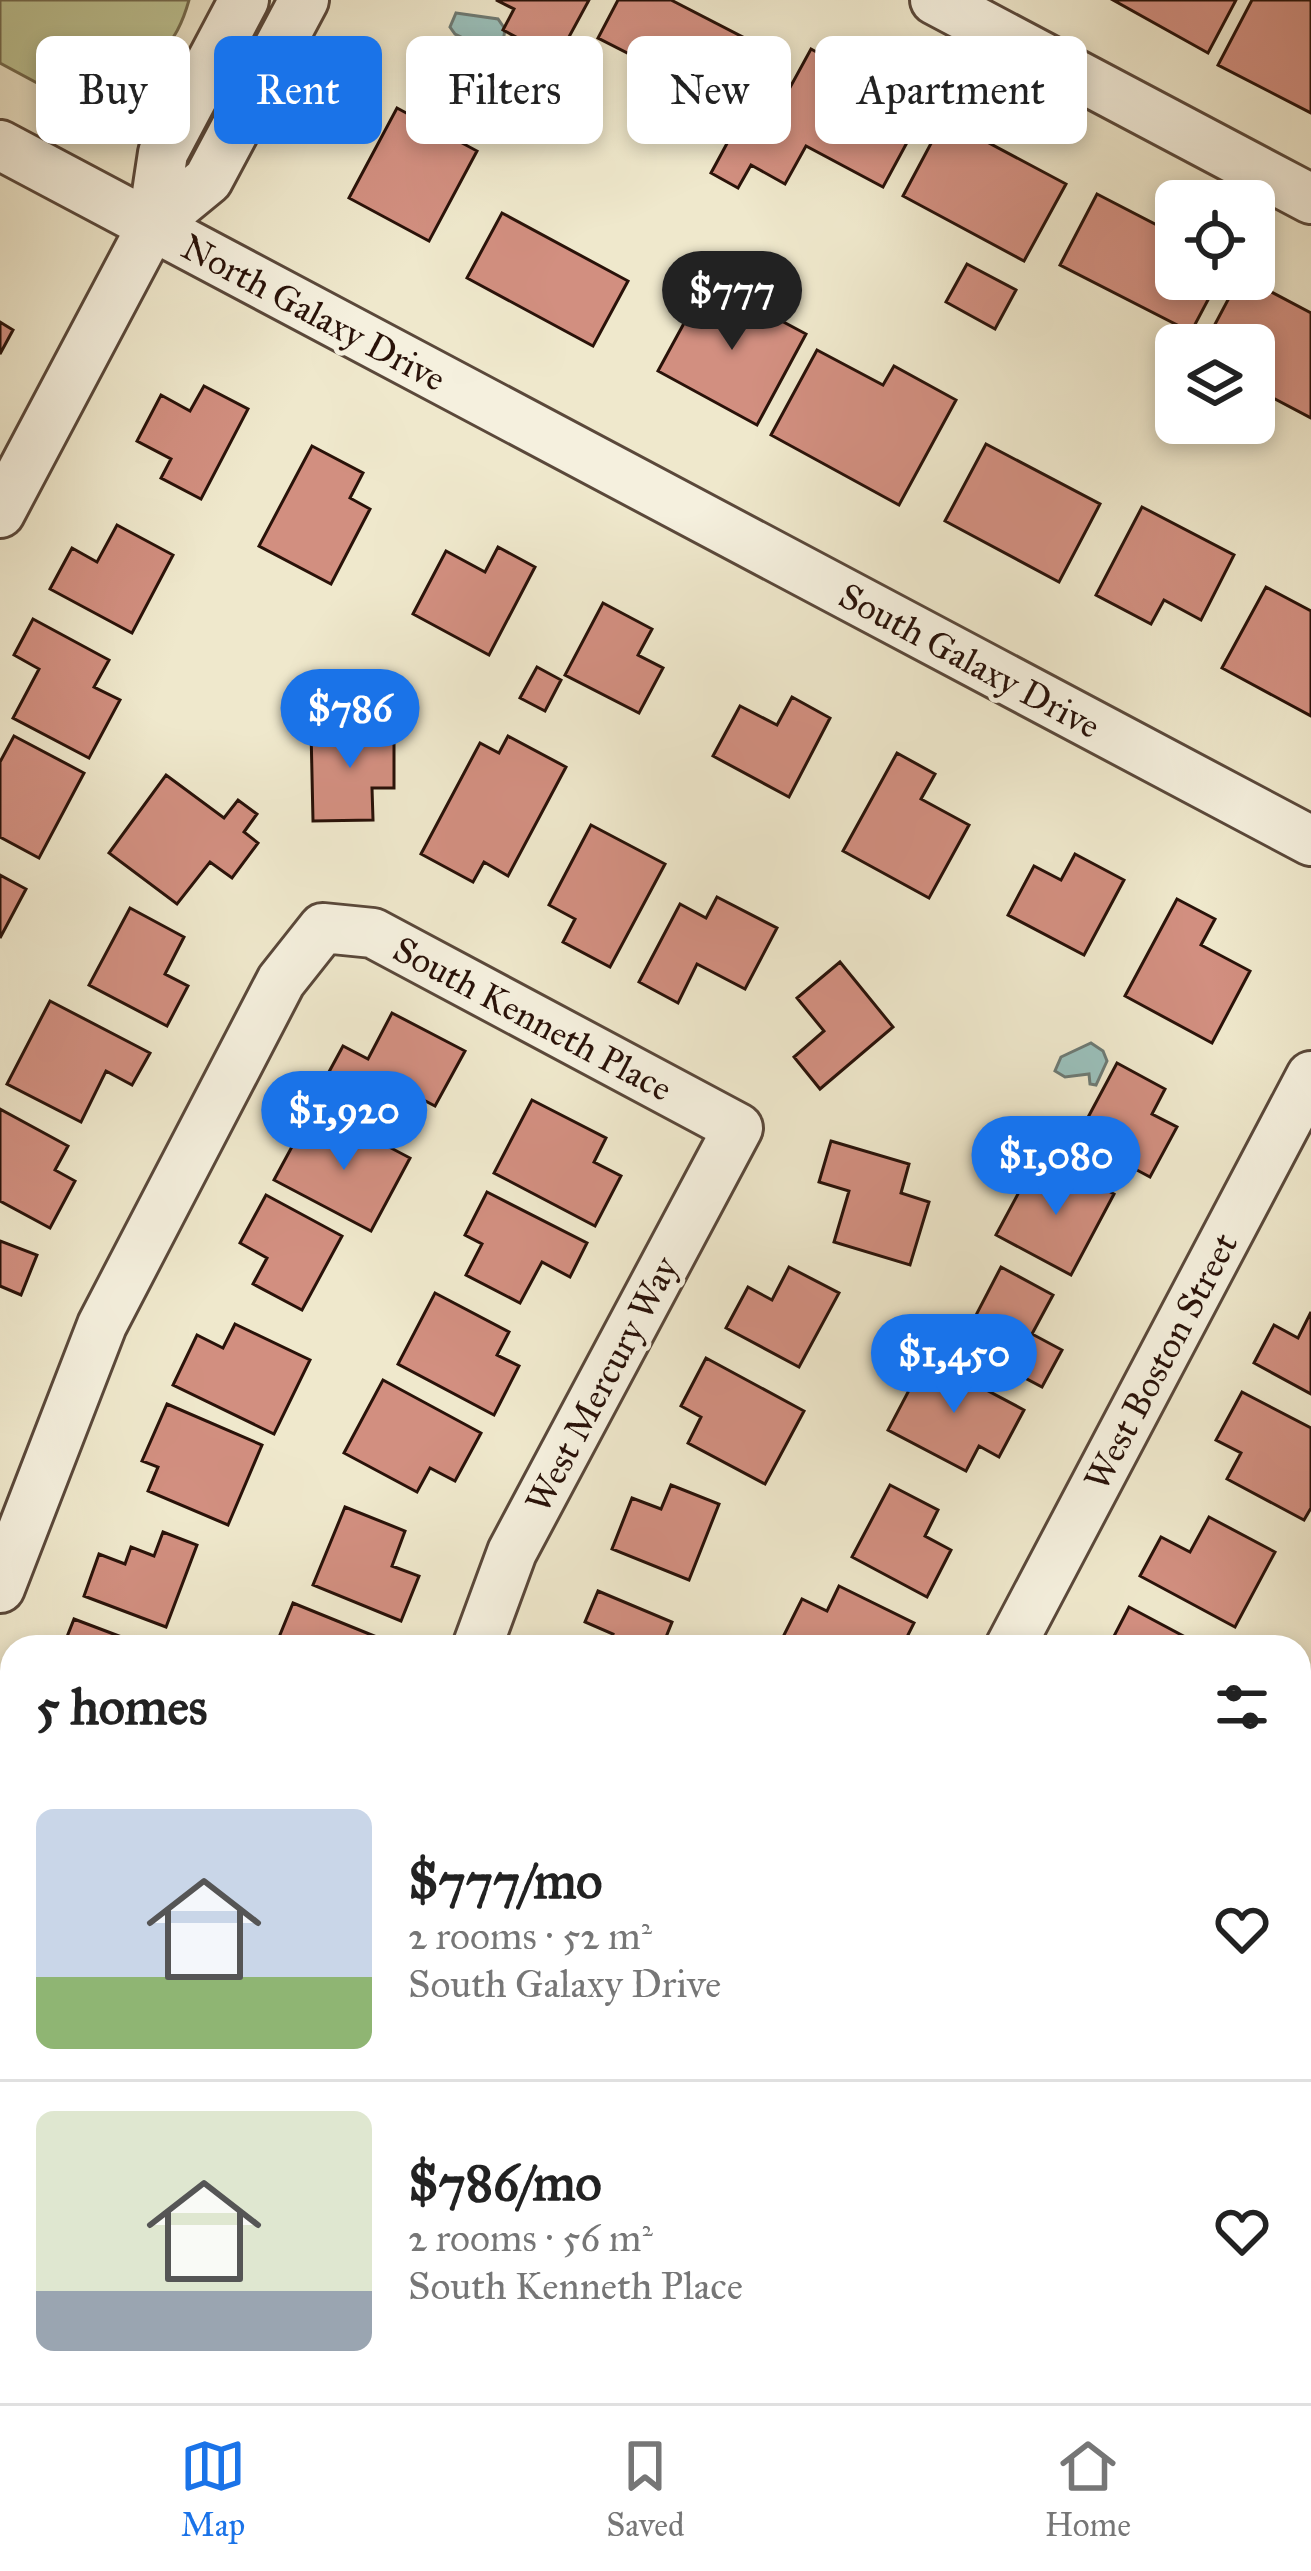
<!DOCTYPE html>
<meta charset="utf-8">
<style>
:root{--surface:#fff;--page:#f2f2f2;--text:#222;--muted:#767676;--line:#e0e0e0;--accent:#1a73e8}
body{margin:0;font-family:"IM FELL Great Primer",serif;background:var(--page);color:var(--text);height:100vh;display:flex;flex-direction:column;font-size:45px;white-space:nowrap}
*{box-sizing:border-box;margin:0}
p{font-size:39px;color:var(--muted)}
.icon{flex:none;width:66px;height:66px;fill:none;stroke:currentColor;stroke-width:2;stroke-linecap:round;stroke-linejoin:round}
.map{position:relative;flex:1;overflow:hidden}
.drawer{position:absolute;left:0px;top:1635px;width:1311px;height:768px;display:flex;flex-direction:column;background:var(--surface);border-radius:36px 36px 0 0;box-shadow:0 6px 18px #0003}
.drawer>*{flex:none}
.hud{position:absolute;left:36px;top:36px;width:1239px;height:108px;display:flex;gap:24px}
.fabs{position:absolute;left:1155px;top:180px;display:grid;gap:24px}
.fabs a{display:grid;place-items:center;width:120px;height:120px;border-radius:18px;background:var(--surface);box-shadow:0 6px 18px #0003;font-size:60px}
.price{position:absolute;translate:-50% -102px;padding:0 27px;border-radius:42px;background:var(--accent);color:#fff;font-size:39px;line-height:78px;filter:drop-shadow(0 3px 6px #0008)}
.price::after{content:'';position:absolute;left:50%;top:72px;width:36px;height:27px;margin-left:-18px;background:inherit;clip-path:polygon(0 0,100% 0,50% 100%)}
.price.current{background:#222;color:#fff}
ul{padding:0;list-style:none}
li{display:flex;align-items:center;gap:36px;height:300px;padding:0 36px}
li+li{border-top:3px solid var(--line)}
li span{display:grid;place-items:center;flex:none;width:336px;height:240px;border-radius:18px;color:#555}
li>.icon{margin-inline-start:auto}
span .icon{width:144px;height:144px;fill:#fffc;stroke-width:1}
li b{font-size:51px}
h2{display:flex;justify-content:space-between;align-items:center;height:144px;padding:0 36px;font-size:51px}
.chip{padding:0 42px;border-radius:18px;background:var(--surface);box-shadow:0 6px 18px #0003;font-size:42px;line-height:108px}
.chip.current{background:var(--accent);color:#fff}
.tabs{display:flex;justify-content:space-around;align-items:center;height:168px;border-top:3px solid var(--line);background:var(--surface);font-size:33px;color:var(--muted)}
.tabs a{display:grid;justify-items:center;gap:6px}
.tabs .current{color:var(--accent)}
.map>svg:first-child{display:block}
</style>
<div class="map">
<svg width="1311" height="2403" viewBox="0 0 1311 2403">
<rect width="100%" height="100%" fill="#efe8cc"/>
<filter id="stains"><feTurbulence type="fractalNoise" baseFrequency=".00167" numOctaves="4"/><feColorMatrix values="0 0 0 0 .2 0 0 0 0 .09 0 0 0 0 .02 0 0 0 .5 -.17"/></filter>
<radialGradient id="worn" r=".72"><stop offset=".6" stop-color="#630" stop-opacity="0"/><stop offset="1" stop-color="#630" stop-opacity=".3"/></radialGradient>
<path fill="#bec494" stroke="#746b4e" stroke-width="3" d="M0 0H189C184 18 177 37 162 51 139 72 90 96 61 106L37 83 0 63Z"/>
<path fill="#9ac0bb" stroke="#6d7a74" stroke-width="3" d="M456 13 498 19 505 29 502 49 495 54 455 34 450 27Z
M1091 1043 1103 1051 1107 1061 1096 1085 1090 1084 1089 1074 1065 1077 1055 1071 1061 1057Z"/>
<path fill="#d28f80" stroke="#291209" stroke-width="3" d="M496 0H589L557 59 503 30 514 9Z
M618 0H671L762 47 717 134 673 111 688 84 598 38Z
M1113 0H1236L1208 53Z
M1252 0H1311V113L1218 65Z
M811 49 924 111 883 187 806 146 785 184 751 165 738 188 711 173 744 112 769 126Z
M397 108 477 151 429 241 349 198Z
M944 119 1066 184 1024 261 903 196Z
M1097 194 1176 235V279H1219L1191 332 1060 265Z
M502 213 628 281 593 346 467 278Z
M967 264 1016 290 995 329 946 302Z
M1239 279H1247L1311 313V418L1254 388V345H1204Z
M707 281 806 334 757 425 658 371Z
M0 322 13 330 0 354Z
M817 350 883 385 894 366 956 400 899 505 771 435Z
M204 386 248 409 201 499 161 478 171 459 137 441 161 395 190 411Z
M986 444 1100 504 1059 582 945 521Z
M312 446 363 473 350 498 370 509 331 584 259 546Z
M1142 507 1234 555 1201 620 1164 600 1151 624 1096 595Z
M117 525 173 555 132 633 50 589 72 548 97 562Z
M498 547 535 567 489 655 413 614 446 551 485 572Z
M1266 587 1311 611V716L1222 668Z
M603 603 652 629 638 655 663 668 639 713 565 675Z
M33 619 109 660 94 687 120 700 89 758 13 718 39 669 14 655Z
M537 667 561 680 545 711 520 698Z
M792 697 830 718 789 797 713 756 740 706 777 725Z
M394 728V788H372L373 820 313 821 311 729Z
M14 736 84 773 39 858 0 837V762Z
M508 736 566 767 508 876 484 862 473 882 421 854 480 743 499 753Z
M897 753 935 774 921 799 969 825 929 898 843 851Z
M166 775 224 818 238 800 257 814 244 832 258 843 232 878 210 862 177 904 109 853Z
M591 825 665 864 610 967 563 942 575 919 549 905Z
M1075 854 1124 880 1084 955 1008 915 1034 866 1061 880Z
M0 875 26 889 0 938Z
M717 897 777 928 745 989 697 964 678 1003 639 982 680 904 706 918Z
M1177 899 1215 919 1201 945 1250 971 1212 1043 1125 996Z
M130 908 184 937 165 974 188 986 167 1026 89 985Z
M840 962 893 1027 820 1089 794 1057 824 1031 797 998Z
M50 1001 150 1053 132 1085 106 1071 81 1122 7 1084Z
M392 1013 465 1051 435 1106 414 1095 399 1123 323 1083 343 1046 368 1059Z
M1117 1063 1165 1089 1152 1114 1177 1127 1150 1177 1077 1138Z
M532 1100 606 1138 594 1162 621 1176 595 1226 494 1173Z
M0 1109 68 1146 55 1170 75 1181 50 1228 0 1201Z
M336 1119 410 1158 371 1231 274 1180 301 1130 324 1142Z
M831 1141 909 1164 901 1193 929 1202 910 1265 834 1242 849 1191 819 1182Z
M1060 1165 1114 1194 1071 1275 996 1235 1026 1179 1047 1190Z
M487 1192 587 1243 570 1277 542 1262 520 1303 466 1275 482 1244 465 1235Z
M266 1195 342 1236 302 1310 253 1284 267 1258 240 1243Z
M0 1241 37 1255 21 1295 0 1286Z
M789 1267 839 1293 799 1367 726 1328 748 1287 772 1300Z
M1001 1267 1053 1295 1032 1334 1062 1350 1042 1387 961 1344Z
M435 1293 509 1332 497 1355 519 1366 494 1415 398 1364Z
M1311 1312V1394L1254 1363 1274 1325 1298 1338Z
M235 1324 310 1360 274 1434 173 1385 197 1335 223 1348Z
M706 1358 804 1411 765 1484 688 1443 701 1417 681 1406Z
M926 1358 1024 1410 999 1457 979 1446 966 1471 888 1430Z
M383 1380 481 1433 455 1481 430 1468 417 1492 344 1453Z
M1242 1392 1311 1428V1508L1304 1520 1227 1479 1241 1453 1216 1440Z
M167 1404 262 1445 228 1525 148 1491 158 1467 142 1461Z
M671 1485 719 1504 689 1580 612 1549 632 1498 661 1509Z
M890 1485 938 1510 925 1536 951 1550 927 1597 852 1557Z
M345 1507 405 1531 392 1566 419 1576 401 1621 313 1585Z
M1209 1517 1275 1552 1235 1627 1140 1576 1161 1537 1190 1552Z
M163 1532 197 1545 166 1627 84 1596 99 1554 125 1564 131 1547 154 1556Z
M839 1586 914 1623 902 1647 872 1644 870 1647H778L802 1599 827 1611Z
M598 1591 672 1622 662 1647H608L613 1634 585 1622Z
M293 1603 394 1644 392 1647H275Z
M1129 1607 1202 1646V1647H1130L1113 1638Z
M74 1619 148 1647H63Z
M1311 1717V1764L1299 1757V1740Z
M1299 1792 1311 1799V1851L1306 1859 1311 1862V1906L1299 1899Z
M8 1833 12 1834V1886L0 1881V1852Z
M0 1958 12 1963V2051L0 2047Z
M264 2391H340L356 2399 354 2403H270L260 2398Z
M484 2391H574L568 2403H478Z
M832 2391H873L900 2403H826Z
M1016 2391H1131L1126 2403H1011Z"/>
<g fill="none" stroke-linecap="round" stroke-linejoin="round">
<g stroke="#5a483a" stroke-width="54">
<path id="minor" d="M935 0 1311 199
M0 145 1311 841
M152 226 208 180 304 0
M0 513 152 226 163 153 244 0
M0 1588 102 1325 281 981 323 928 373 933 738 1128 512 1552 477 1647
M1010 1647 1311 1076
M1299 2186 1311 2154
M164 2403 170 2391
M709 2403 716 2391
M1217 2403 1221 2391"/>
</g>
<use href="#minor" stroke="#f5f0de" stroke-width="48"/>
</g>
<g text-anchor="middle" stroke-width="10" stroke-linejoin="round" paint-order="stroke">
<g font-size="36" fill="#291209" stroke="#f5f0de">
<text transform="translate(314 312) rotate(28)" y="13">North Galaxy Drive</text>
<text transform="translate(970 660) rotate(28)" y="13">South Galaxy Drive</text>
<text transform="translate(533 1018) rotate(28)" y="13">South Kenneth Place</text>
<text transform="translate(1160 1361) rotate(-62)" y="13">West Boston Street</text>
<text transform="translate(601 1384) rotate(-62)" y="13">West Mercury Way</text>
</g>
</g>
<rect width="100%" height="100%" filter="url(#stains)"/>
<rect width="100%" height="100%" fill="url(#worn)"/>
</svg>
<div class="fabs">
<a><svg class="icon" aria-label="locate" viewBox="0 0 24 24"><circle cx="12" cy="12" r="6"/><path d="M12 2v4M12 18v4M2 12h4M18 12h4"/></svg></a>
<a><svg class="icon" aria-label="layers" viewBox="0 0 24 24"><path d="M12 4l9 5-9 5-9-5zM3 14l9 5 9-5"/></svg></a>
</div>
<b class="price current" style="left:732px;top:353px">$777</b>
<b class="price" style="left:350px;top:771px">$786</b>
<b class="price" style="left:344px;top:1173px">$1,920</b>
<b class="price" style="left:1056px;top:1218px">$1,080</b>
<b class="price" style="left:954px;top:1416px">$1,450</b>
<div class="hud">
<a class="chip">Buy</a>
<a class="chip current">Rent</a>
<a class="chip">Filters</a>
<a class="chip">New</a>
<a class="chip">Apartment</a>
</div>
<section class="drawer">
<h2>5 homes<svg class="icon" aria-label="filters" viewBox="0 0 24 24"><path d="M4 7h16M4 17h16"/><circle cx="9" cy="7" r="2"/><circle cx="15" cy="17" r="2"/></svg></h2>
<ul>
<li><span style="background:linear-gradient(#c9d6e8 70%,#8fb573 0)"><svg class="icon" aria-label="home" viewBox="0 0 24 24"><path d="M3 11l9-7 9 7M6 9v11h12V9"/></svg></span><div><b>$777/mo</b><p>2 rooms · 52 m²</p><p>South Galaxy Drive</p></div><svg class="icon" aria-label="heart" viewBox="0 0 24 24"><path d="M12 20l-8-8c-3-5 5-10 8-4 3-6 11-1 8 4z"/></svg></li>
<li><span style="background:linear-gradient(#dfe7d0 75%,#9aa5b1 0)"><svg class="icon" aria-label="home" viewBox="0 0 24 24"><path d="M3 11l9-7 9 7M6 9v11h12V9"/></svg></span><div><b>$786/mo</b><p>2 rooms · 56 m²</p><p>South Kenneth Place</p></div><svg class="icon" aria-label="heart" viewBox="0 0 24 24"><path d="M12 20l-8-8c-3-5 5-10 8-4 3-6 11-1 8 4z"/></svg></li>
</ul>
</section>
</div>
<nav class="tabs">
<a class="current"><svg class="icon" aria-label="map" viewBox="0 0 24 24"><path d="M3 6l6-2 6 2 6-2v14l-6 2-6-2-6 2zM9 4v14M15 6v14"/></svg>Map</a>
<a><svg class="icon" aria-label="saved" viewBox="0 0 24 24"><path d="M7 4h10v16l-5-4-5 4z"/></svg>Saved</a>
<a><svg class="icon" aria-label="home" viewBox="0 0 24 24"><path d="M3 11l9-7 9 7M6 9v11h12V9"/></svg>Home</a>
</nav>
